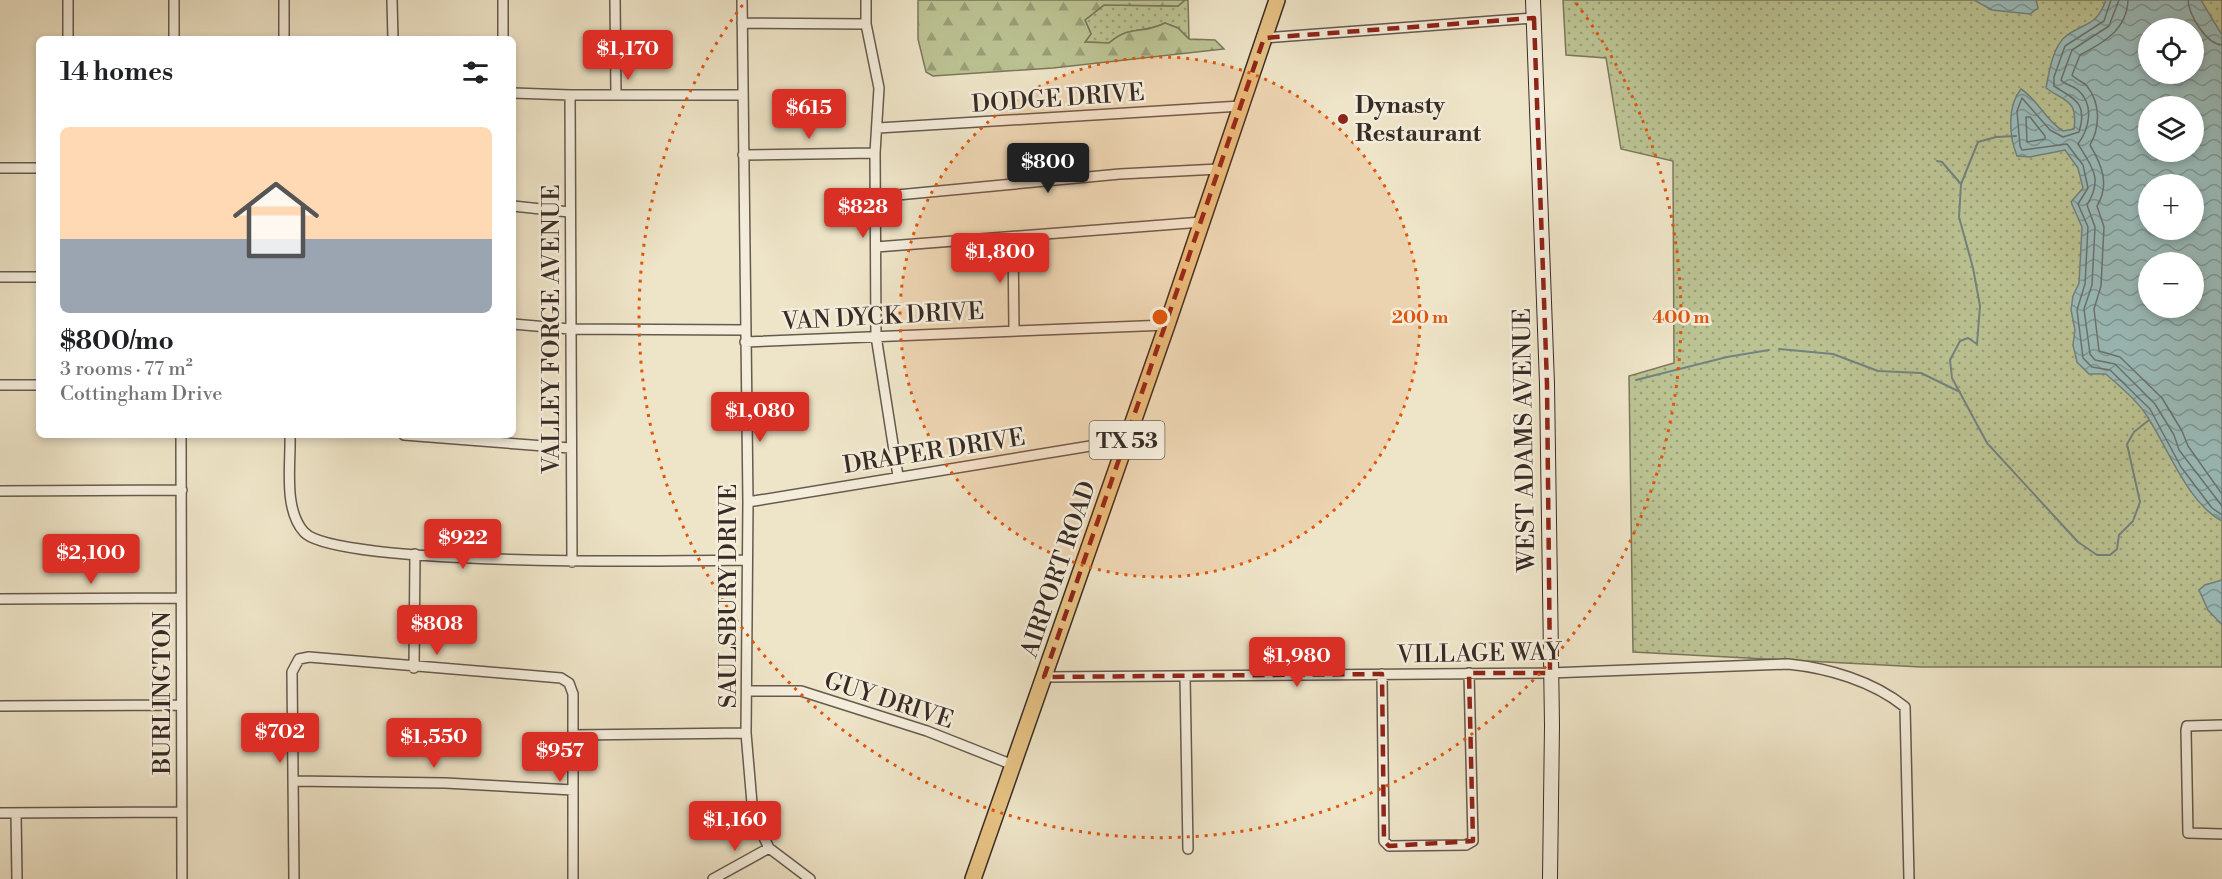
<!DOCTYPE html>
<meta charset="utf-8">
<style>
:root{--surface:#fff;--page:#f2f2f2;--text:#202124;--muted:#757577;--accent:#d93025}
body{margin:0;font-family:"Libre Bodoni",serif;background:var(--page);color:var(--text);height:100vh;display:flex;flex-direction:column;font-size:22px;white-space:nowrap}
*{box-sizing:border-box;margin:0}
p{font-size:20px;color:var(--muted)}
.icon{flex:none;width:33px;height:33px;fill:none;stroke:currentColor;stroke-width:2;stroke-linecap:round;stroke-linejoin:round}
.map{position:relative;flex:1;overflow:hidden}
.panel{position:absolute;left:36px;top:36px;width:480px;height:402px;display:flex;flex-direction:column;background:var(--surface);border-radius:9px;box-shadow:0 3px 9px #0003}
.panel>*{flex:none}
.fabs{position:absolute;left:2138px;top:18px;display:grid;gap:12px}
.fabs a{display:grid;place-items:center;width:66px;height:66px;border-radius:50%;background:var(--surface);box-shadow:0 3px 9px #0003;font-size:30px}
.price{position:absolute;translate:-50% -51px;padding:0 14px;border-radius:6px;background:var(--accent);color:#fff;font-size:20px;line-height:39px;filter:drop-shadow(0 2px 3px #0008)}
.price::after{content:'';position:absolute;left:50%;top:36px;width:18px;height:14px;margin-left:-9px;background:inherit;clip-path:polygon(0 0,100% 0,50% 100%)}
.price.active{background:#222;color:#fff}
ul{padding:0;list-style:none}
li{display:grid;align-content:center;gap:12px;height:318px;padding:0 24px}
li span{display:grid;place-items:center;height:186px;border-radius:9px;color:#555}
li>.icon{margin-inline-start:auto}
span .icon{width:108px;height:108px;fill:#fffc;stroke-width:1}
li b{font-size:26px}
h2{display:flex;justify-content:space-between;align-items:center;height:72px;padding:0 24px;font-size:26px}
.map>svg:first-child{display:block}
</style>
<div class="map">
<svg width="2222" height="879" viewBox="0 0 2222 879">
<defs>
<pattern id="grass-dots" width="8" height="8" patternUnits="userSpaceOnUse" patternTransform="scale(1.5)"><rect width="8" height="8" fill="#bcc393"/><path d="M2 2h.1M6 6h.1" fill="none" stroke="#9a9f78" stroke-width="1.8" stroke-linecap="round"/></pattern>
<pattern id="forest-firs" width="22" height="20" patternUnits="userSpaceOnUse" patternTransform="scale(1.5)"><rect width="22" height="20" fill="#bcc393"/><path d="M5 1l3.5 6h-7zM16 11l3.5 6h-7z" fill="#9a9f78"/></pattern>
<pattern id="water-waves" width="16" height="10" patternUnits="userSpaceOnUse" patternTransform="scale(1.5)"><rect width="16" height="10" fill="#9bbdbc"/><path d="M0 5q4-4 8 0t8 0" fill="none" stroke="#7f9a99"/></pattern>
</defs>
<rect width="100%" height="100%" fill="#eee4c7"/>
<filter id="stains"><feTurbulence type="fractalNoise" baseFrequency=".00333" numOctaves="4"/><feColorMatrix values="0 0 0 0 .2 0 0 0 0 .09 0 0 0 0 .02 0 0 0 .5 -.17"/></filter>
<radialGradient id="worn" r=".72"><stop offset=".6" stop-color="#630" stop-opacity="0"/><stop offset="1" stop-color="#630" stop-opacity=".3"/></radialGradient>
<path fill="url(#grass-dots)" stroke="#7a785c" stroke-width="1.5" fill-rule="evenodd" d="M1185 0H1188L1189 39 1178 28 1165 23C1143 34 1130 25 1109 43L1085 42 1091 34 1085 20 1104 5 1178 6Z
M1563 0H2222V667H1921L1633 652 1629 376 1674 363 1673 161 1621 149 1606 58 1566 55ZM2148 28H2193V74H2148ZM2148 106H2193V152H2148ZM2148 184H2193V230H2148ZM2148 262H2193V308H2148Z"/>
<path fill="url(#forest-firs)" stroke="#7a785c" stroke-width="1.5" d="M918 0H1185L1178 6 1104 5 1085 20 1091 34 1085 42 1109 43C1131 24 1142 35 1165 23L1178 28 1189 39 1215 40 1224 49 1053 68 933 76 926 72 918 39Z"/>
<path fill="url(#water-waves)" stroke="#738380" stroke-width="1.5" fill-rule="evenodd" d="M1974 0H2036L2038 8 2030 14 1992 10Z
M2106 0H2201L2222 35V521C2187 503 2167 445 2145 413 2135 398 2119 386 2106 374H2089L2077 362 2073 345 2075 330 2071 310 2073 296 2079 283 2082 227 2071 202 2083 188 2078 168 2065 150 2030 157 2017 156C2009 136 2007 106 2021 89 2038 100 2046 121 2063 131L2074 129C2078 99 2065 102 2046 88 2049 72 2053 46 2066 36 2085 22 2096 27 2106 0ZM2148 28H2193V74H2148ZM2148 106H2193V152H2148ZM2193 184V230H2148V184ZM2148 262H2193V308H2148Z
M2222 580V625L2208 610 2199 590 2205 585Z"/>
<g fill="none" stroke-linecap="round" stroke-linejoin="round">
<path stroke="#6a7471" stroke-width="1.5" d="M2111 0 2104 21 2065 46 2054 77V86C2074 99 2088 102 2079 132L2063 137 2050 130 2022 98 2017 111 2020 146 2022 150 2067 144 2083 165 2088 188 2078 204 2088 227 2085 284 2077 310 2083 358 2092 367 2110 370 2150 409 2181 467 2212 508 2222 515
M2119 0 2109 26 2072 50 2061 80C2065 85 2072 85 2078 90 2095 105 2089 129 2078 144 2093 168 2103 179 2087 205L2095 227 2092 285 2084 309 2090 354 2095 360 2115 364 2155 404 2174 435 2179 450 2222 506
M2128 0C2127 30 2103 43 2080 55L2072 75C2076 80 2082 81 2087 86 2101 104 2100 127 2090 145 2102 165 2110 185 2097 206L2104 227 2101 286 2094 309 2099 351 2120 357 2162 398 2182 431 2188 446 2222 494
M2188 0C2189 15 2206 44 2222 45
M2026 117H2030L2045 136V139L2027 142Z"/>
<path stroke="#738380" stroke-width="2" d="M2016 136 1996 137 1978 142 1961 184 1959 217 1973 268 1980 306 1977 344 1968 338 1960 341 1950 360 1952 378 1987 443 2078 542 2097 555H2110L2117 549 2119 535 2133 521 2140 502 2127 444 2134 432 2149 420
M1937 161 1942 162 1960 183
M1779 349 1833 354 1878 371 1921 373 1960 392
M1636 380 1727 357 1769 350"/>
<g stroke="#665a4e" stroke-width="12">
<path id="street" d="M68 0V39
M174 0V39
M284 0V39
M392 0 393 39
M503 0V39
M615 0 616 94
M742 0 748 502 746 733 753 815 769 848 810 879
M866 0V24L879 88 875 153 876 336 898 476
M742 23 866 24
M1264 38 1534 18
M513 93 570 95H742
M570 95 572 562
M878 128 1241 106
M743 155 875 153
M0 168H39
M876 197 1120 174 1219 169
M513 206 569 212
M1013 237 1014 330
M876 247 1202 222
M0 277H39
M513 324 570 329 745 330
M745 342 1167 325
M0 385H39
M181 435 182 879
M290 435C291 464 283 509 304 532 334 567 684 561 747 560
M404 435 570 448
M0 491 182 490
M748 502 1127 440
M0 599 181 598
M414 668 415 554
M1382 674 1384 841 1389 846 1466 845 1473 841 1469 673
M1185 676 1188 849
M1044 677 1550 673 1788 664C1828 668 1873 681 1905 707L1909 879
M749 691H801L927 731 1013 765
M0 706 180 705
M2222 725 2187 726 2186 730 2188 833 2222 834
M573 735 746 733
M293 781 445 783 573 790
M0 813 181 812
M16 813 17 879
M294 879 292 672 299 659 309 657 561 678 569 683 573 694V879
M713 879 769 848"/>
</g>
<g stroke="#382c26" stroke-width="16">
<path id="secondary" d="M1533 0 1547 384 1552 725 1550 879"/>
</g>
<g stroke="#382c26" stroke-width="18">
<path id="primary" d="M973 879 1167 325 1277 0"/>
</g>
<use href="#street" stroke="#f4eddb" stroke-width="9"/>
<use href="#secondary" stroke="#f4eddb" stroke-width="14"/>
<use href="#primary" stroke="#e7c284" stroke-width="15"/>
</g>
<path fill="none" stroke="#8f2418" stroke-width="4.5" stroke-dasharray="12 8" stroke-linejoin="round" d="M1534 18 1547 384 1550 673H1469L1473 841 1389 846 1384 841 1382 674 1044 677 1264 38Z"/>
<circle cx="1160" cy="317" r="260" fill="#df570d" fill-opacity=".12"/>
<g fill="none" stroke="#df570d" stroke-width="3" stroke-dasharray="3 6">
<circle cx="1160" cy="317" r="260"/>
<path d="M1576 3A521 521 0 1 1 744 3"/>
</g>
<circle fill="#8f2418" stroke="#f4eddb" stroke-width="2" cx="1343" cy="119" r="6"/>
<g text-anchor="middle" stroke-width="5" stroke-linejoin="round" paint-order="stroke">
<rect fill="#f4eddb" stroke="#70665c" stroke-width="1.5" x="1089.5" y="421" width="75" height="38" rx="4.5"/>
<g font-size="22" font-weight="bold" fill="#382c26">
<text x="1127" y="448">TX 53</text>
</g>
<g font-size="24" fill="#382c26" stroke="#f4eddb">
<text transform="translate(1058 98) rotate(-4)" y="8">DODGE DRIVE</text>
<text transform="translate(883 316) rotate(-3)" y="8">VAN DYCK DRIVE</text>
<text transform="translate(551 329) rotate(-90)" y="8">VALLEY FORGE AVENUE</text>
<text transform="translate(1524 440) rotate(-91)" y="8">WEST ADAMS AVENUE</text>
<text transform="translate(934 451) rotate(-9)" y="8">DRAPER DRIVE</text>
<text transform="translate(1058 569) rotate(-71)" y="8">AIRPORT ROAD</text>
<text transform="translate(728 596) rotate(-90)" y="8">SAULSBURY DRIVE</text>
<text transform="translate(1479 653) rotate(-1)" y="8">VILLAGE WAY</text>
<text transform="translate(162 693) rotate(-90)" y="8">BURLINGTON</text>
<text transform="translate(889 700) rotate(18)" y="8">GUY DRIVE</text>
</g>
<g font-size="24" font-weight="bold" fill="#382c26" stroke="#f4eddb" text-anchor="start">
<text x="1355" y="113">Dynasty<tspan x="1355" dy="28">Restaurant</tspan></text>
</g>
</g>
<circle cx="1160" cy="317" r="9" fill="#df570d" stroke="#f4eddb" stroke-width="3"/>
<g font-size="18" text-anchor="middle" font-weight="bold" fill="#df570d" stroke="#f4eddb" stroke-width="5" stroke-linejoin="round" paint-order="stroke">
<text x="1420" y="323">200 m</text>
<text x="1681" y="323">400 m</text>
</g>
<rect width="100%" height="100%" filter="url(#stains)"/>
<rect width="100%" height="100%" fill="url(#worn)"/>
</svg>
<div class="fabs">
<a><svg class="icon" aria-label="locate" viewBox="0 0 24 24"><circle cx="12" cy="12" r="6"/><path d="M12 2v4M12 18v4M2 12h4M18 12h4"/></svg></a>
<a><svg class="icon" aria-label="layers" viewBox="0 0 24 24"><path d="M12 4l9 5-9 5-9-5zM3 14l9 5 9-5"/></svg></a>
<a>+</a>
<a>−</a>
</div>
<b class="price" style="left:628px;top:81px">$1,170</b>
<b class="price" style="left:809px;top:140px">$615</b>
<b class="price active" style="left:1048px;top:194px">$800</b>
<b class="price" style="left:863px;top:239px">$828</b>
<b class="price" style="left:1000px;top:284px">$1,800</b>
<b class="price" style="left:760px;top:443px">$1,080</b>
<b class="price" style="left:463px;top:570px">$922</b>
<b class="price" style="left:91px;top:585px">$2,100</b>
<b class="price" style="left:437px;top:656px">$808</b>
<b class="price" style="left:1297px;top:688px">$1,980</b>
<b class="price" style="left:280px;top:764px">$702</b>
<b class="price" style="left:434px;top:769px">$1,550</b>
<b class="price" style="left:560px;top:783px">$957</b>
<b class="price" style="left:735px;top:852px">$1,160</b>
<section class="panel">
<h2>14 homes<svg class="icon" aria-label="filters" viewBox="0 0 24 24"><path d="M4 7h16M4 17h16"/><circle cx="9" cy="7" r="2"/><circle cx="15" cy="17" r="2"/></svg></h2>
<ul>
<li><span style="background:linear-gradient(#ffd9b3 60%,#9aa5b1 0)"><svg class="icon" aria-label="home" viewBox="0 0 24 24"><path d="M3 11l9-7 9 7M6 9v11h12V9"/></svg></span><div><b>$800/mo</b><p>3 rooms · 77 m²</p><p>Cottingham Drive</p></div></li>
</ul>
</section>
</div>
